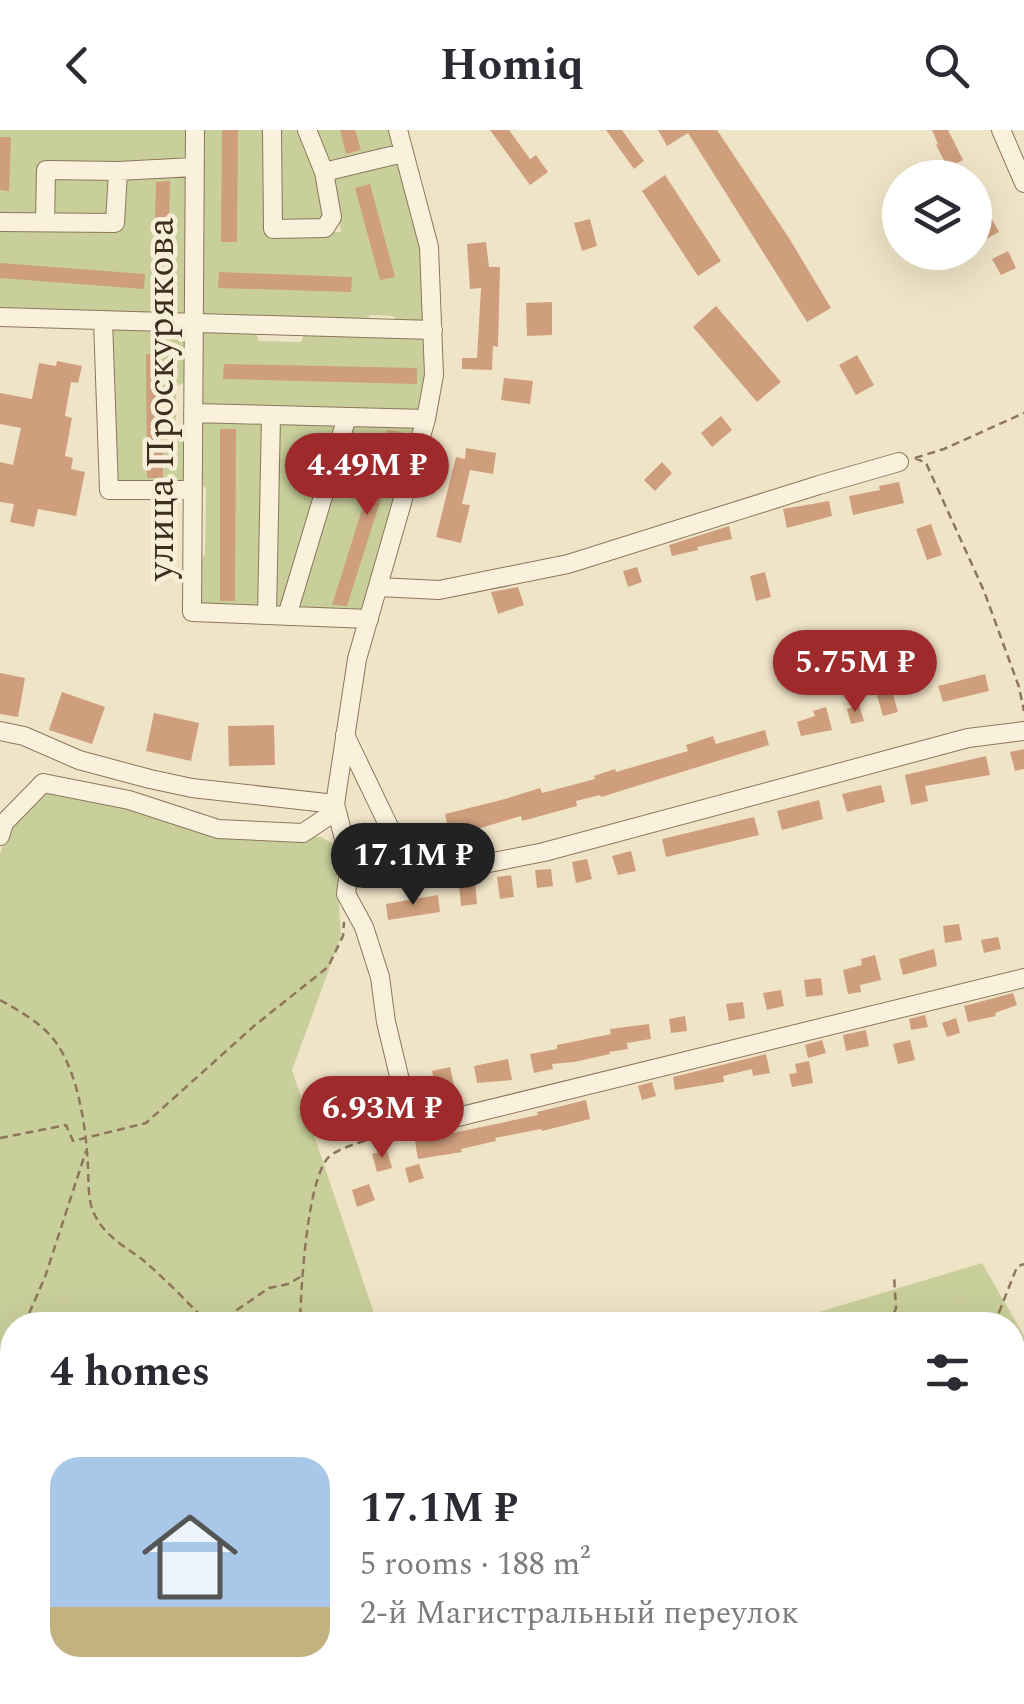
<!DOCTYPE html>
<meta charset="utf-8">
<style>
:root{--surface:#fff;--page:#f7f7f7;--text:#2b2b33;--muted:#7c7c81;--line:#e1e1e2;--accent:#9e2a2b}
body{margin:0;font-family:Spectral,serif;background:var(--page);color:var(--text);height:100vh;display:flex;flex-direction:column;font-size:38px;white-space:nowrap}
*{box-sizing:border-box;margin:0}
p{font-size:32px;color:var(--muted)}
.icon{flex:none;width:55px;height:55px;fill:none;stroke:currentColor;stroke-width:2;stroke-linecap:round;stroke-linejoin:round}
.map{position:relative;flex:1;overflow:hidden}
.details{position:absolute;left:0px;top:1182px;width:1025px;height:392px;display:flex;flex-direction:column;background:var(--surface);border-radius:40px 40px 0 0;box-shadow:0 10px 40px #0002}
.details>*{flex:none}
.controls{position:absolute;left:882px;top:30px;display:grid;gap:20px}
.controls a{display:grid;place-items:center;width:110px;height:110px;border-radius:50%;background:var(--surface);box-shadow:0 10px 40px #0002;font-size:50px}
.price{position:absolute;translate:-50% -85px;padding:0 22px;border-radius:35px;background:var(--accent);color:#fff;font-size:32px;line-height:65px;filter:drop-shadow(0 2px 5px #0008)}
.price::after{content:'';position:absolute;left:50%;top:60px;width:30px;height:22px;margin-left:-15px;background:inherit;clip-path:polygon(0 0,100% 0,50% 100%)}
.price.active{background:#222;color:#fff}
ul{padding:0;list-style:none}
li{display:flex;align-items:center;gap:30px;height:250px;padding:0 50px}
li+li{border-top:2px solid var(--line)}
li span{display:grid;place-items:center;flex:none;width:280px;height:200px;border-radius:30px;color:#555}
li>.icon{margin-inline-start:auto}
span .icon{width:120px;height:120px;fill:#fffc;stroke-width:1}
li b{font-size:42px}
h2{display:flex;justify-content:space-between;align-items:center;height:120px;padding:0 50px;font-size:42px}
header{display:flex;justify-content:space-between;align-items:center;height:130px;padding:0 50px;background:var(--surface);font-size:45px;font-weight:700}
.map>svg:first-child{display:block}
</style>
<header><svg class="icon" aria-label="back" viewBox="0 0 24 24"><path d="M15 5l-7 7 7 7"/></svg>Homiq<svg class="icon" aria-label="search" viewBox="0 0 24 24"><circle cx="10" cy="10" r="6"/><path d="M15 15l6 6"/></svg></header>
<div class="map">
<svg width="1024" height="1574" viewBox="0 0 1024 1574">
<rect width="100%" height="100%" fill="#f0e4c8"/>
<path fill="#c9cf9b" d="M0 0H192L191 34 44 38 42 90 0 89Z
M197 0H270L271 102H341L330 45 402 28 425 117 430 197 397 196 394 186 370 185 361 195 196 190Z
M277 0H302L320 43 326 86 321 94H278Z
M312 0H394L399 20 327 38Z
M191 39 190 190 0 183V93L117 95 120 43Z
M59 44 112 50 110 86 54 87 51 82 54 49Z
M107 195 190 196 189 251 176 256V302L189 306V357L113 356Z
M197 197 254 198 259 211 301 212 306 199 429 203 423 285 197 280Z
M197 285 268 287 264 482 196 478V432L205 425 206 358 197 350Z
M277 291 341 292 284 482H272Z
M350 291 421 292 365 486 291 483Z
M42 657 128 674 218 702 321 707 332 713 336 729 341 807 292 940 378 1195H12V1562L16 1563 15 1570 27 1574H0V724L9 694Z
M982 1133 1024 1206V1332L1013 1338 1012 1195H776Z
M165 1563 342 1562V1563L328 1574H276L204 1573Z"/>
<path fill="#cf9f7d" d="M222 0H238L237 112H221Z
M340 0H355L361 20 346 24Z
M490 0H509L530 29 536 25 548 42 530 55Z
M606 0H622L644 31 634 39Z
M658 0H717L789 108 831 178 807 192 688 3 667 16Z
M932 0H948L963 30 948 38 936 15 938 14Z
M0 7H11L9 61 0 60Z
M665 45 721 131 698 146 642 61Z
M170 51 168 136 154 135 156 52Z
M370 54 395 147 380 150 355 58Z
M975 59 999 102 975 115Z
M590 89 597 116 582 121 574 93Z
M486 112 489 137H500L498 217 493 216 492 240 462 239V228H477L481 158 470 159 467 114Z
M1008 121 1016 138 1001 145 992 129Z
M0 133 145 144 144 159 0 148Z
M219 142 352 147 351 162 218 158Z
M552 172V205L527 206 526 173Z
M716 176 781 252 757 272 693 197Z
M146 224H162L163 348H147Z
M857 225 874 255 856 265 839 235Z
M57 231 82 236 78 253 71 252 65 286 72 288 65 326 73 328 71 339 85 342 76 386 38 379 34 397 10 392 14 374 0 372V332L13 335 21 298 0 294V263L32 269 39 233 56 236Z
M224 234 417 238V254L223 249Z
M504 248 533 251 530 274 501 270Z
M721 286 732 300 712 317 701 303Z
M220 299H236L235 471H220Z
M387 300 402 302 347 476 332 475Z
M466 318 496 323 493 344 470 340 462 374 470 375 461 413 436 407 456 327 465 329Z
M662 332 672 343 655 361 644 350Z
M899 352 904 373 853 385 849 366 880 360 879 356Z
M829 371 832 386 787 398 783 379Z
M931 394 942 425 927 430 916 399Z
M729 396 732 409 697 417 698 420 672 426 669 415Z
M637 437 642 452 628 457 623 441Z
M765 442 771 467 756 471 750 446Z
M518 457 524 475 498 484 491 462Z
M0 543 25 548 18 587 0 584Z
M985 544 989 561 943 572 938 556Z
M892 561 898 582 883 586 877 565Z
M62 562 105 577 92 614 49 600Z
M859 575 864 591 851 594 847 579Z
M826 577 832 600 801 606 797 592 815 586 813 581Z
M154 583 199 593 191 631 146 621Z
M274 595 275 635 229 636 228 596Z
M765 600 769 615 601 667 600 665 576 671 577 676 522 691 521 686 450 707 445 684 505 669 540 658 542 663 595 649 594 646 615 639 616 642 688 621 686 615 713 606 716 614Z
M1024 619V639L1015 641 1010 622Z
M986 626 990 645 925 656 928 671 911 675 905 645Z
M881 655 885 672 847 682 842 664Z
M819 670 823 689 782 700 777 681Z
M754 687 759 705 666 727 662 709Z
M631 721 636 741 618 745 612 726Z
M587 729 592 749 576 753 572 732Z
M551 739 553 756 537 758 535 740Z
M511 745 514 767 500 769 497 747Z
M475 753 477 774 461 776 459 755Z
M438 765 440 782 388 790 386 774Z
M959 794 962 810 945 813 943 796Z
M998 807 1001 819 984 823 981 810Z
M934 819 937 836 903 845 899 829Z
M875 825 881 850 860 855 861 862 848 864 843 840 862 835 861 829Z
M821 848 823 865 806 867 804 850Z
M781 860 784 876 767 880 763 863Z
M1013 863 1017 875 995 883 996 886 968 892 964 876Z
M743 872 745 888 729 891 726 874Z
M925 885 928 897 911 900 909 889Z
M685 886 687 901 671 903 669 889Z
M956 888 960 903 947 907 942 893Z
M649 894 651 909 627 913 628 919 609 922 610 924 574 932 552 934 553 939 534 943 530 924 557 919V915L611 904 610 899Z
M866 900 869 916 846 921 843 905Z
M822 910 826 923 808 928 805 915Z
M910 910 915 930 898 934 893 914Z
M766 924 770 943 753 946 752 939 723 946 724 952 675 960 673 947Z
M508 929 512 950 477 953 474 936Z
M809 931 813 953 792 957 789 944 797 943 795 934Z
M450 937 455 960 418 970 414 954 434 951 432 941Z
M652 952 656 966 642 970 638 956Z
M586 970 590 989 542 1001 541 999 495 1008 496 1011 461 1019 462 1022 418 1029 415 1011 538 985 537 982Z
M387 1020 392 1038 377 1042 372 1024Z
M419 1034 424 1048 409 1053 405 1038Z
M369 1054 375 1070 357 1077 352 1060Z
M1024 1402V1439L1012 1444V1408Z
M1024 1546V1574H959L986 1562H1012V1551Z
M97 1562H150L179 1572V1574H93Z
M414 1562H465L446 1574H395Z
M489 1562H604L608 1572 631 1562 690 1563 663 1574H463Z"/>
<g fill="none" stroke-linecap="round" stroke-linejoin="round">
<g stroke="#8d765c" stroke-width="20">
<path id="minor" d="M195 0 192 482 369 489
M272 0 273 99 325 98 332 87 324 42 307 0
M398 0 429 117 434 245 426 289 357 529 335 674 350 732 346 764 364 797 380 847 386 892 406 975 417 997 1024 848
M1001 0 1024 53
M324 42 403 23
M0 92 115 93 118 41
M45 92 46 40 118 41 194 37
M0 187 433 200
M103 191 109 360H192
M193 283 426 289
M378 457 439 460 568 434 819 355 899 332
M267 485 271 285
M287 486 347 287
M0 601 24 606 79 630 150 649 192 658 335 674
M345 605 405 730 420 741 438 743 544 722 968 608 1024 601
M0 706 4 693 43 653 129 670 218 699 303 703 336 681
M1012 1492 1024 1487
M799 1574 828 1562"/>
</g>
<path stroke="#8d765c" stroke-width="2.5" stroke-dasharray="8 5" stroke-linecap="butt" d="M915 328 926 333 984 461 1019 557 1024 581
M915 328 944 319 1024 283
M0 870C16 879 32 888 45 900 77 929 86 995 88 1037 89 1054 87 1074 97 1089 107 1107 127 1118 143 1130 166 1150 188 1172 209 1195
M0 1008 66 995 73 1011 146 993 254 896 328 837 343 806 344 792
M24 1195 45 1147 86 1021
M215 1195 269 1158 288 1154 302 1146
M294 1195 300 1192C301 1157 307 1054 327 1029 338 1015 383 1007 401 1001
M889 1195 896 1178 894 1146
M971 1195 978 1191 989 1195
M994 1195 1017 1137 1024 1134
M0 1243 12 1220
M0 1278 12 1250
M0 1312 12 1321
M1012 1363 1024 1365
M14 1574 21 1562"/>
<use href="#minor" stroke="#faf1dc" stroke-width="18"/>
</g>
<g text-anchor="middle" stroke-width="9" stroke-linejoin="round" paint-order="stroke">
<g font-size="38" fill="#3d2e20" stroke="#f7eed8">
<text transform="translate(160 269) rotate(-90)" y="13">улица Проскурякова</text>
</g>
</g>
</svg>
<div class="controls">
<a><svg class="icon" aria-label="layers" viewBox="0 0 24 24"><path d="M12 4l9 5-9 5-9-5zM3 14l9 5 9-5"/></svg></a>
</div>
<b class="price" style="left:367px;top:388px">4.49M ₽</b>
<b class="price" style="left:855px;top:585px">5.75M ₽</b>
<b class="price active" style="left:413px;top:778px">17.1M ₽</b>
<b class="price" style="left:382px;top:1031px">6.93M ₽</b>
<section class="details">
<h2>4 homes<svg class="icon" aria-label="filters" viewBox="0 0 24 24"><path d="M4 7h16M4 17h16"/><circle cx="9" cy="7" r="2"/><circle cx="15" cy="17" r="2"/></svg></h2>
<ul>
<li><span style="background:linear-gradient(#a9c7e8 75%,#c2b280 0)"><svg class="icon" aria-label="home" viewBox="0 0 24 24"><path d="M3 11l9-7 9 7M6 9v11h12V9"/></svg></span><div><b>17.1M ₽</b><p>5 rooms · 188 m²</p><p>2-й Магистральный переулок</p></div></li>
</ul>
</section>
</div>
